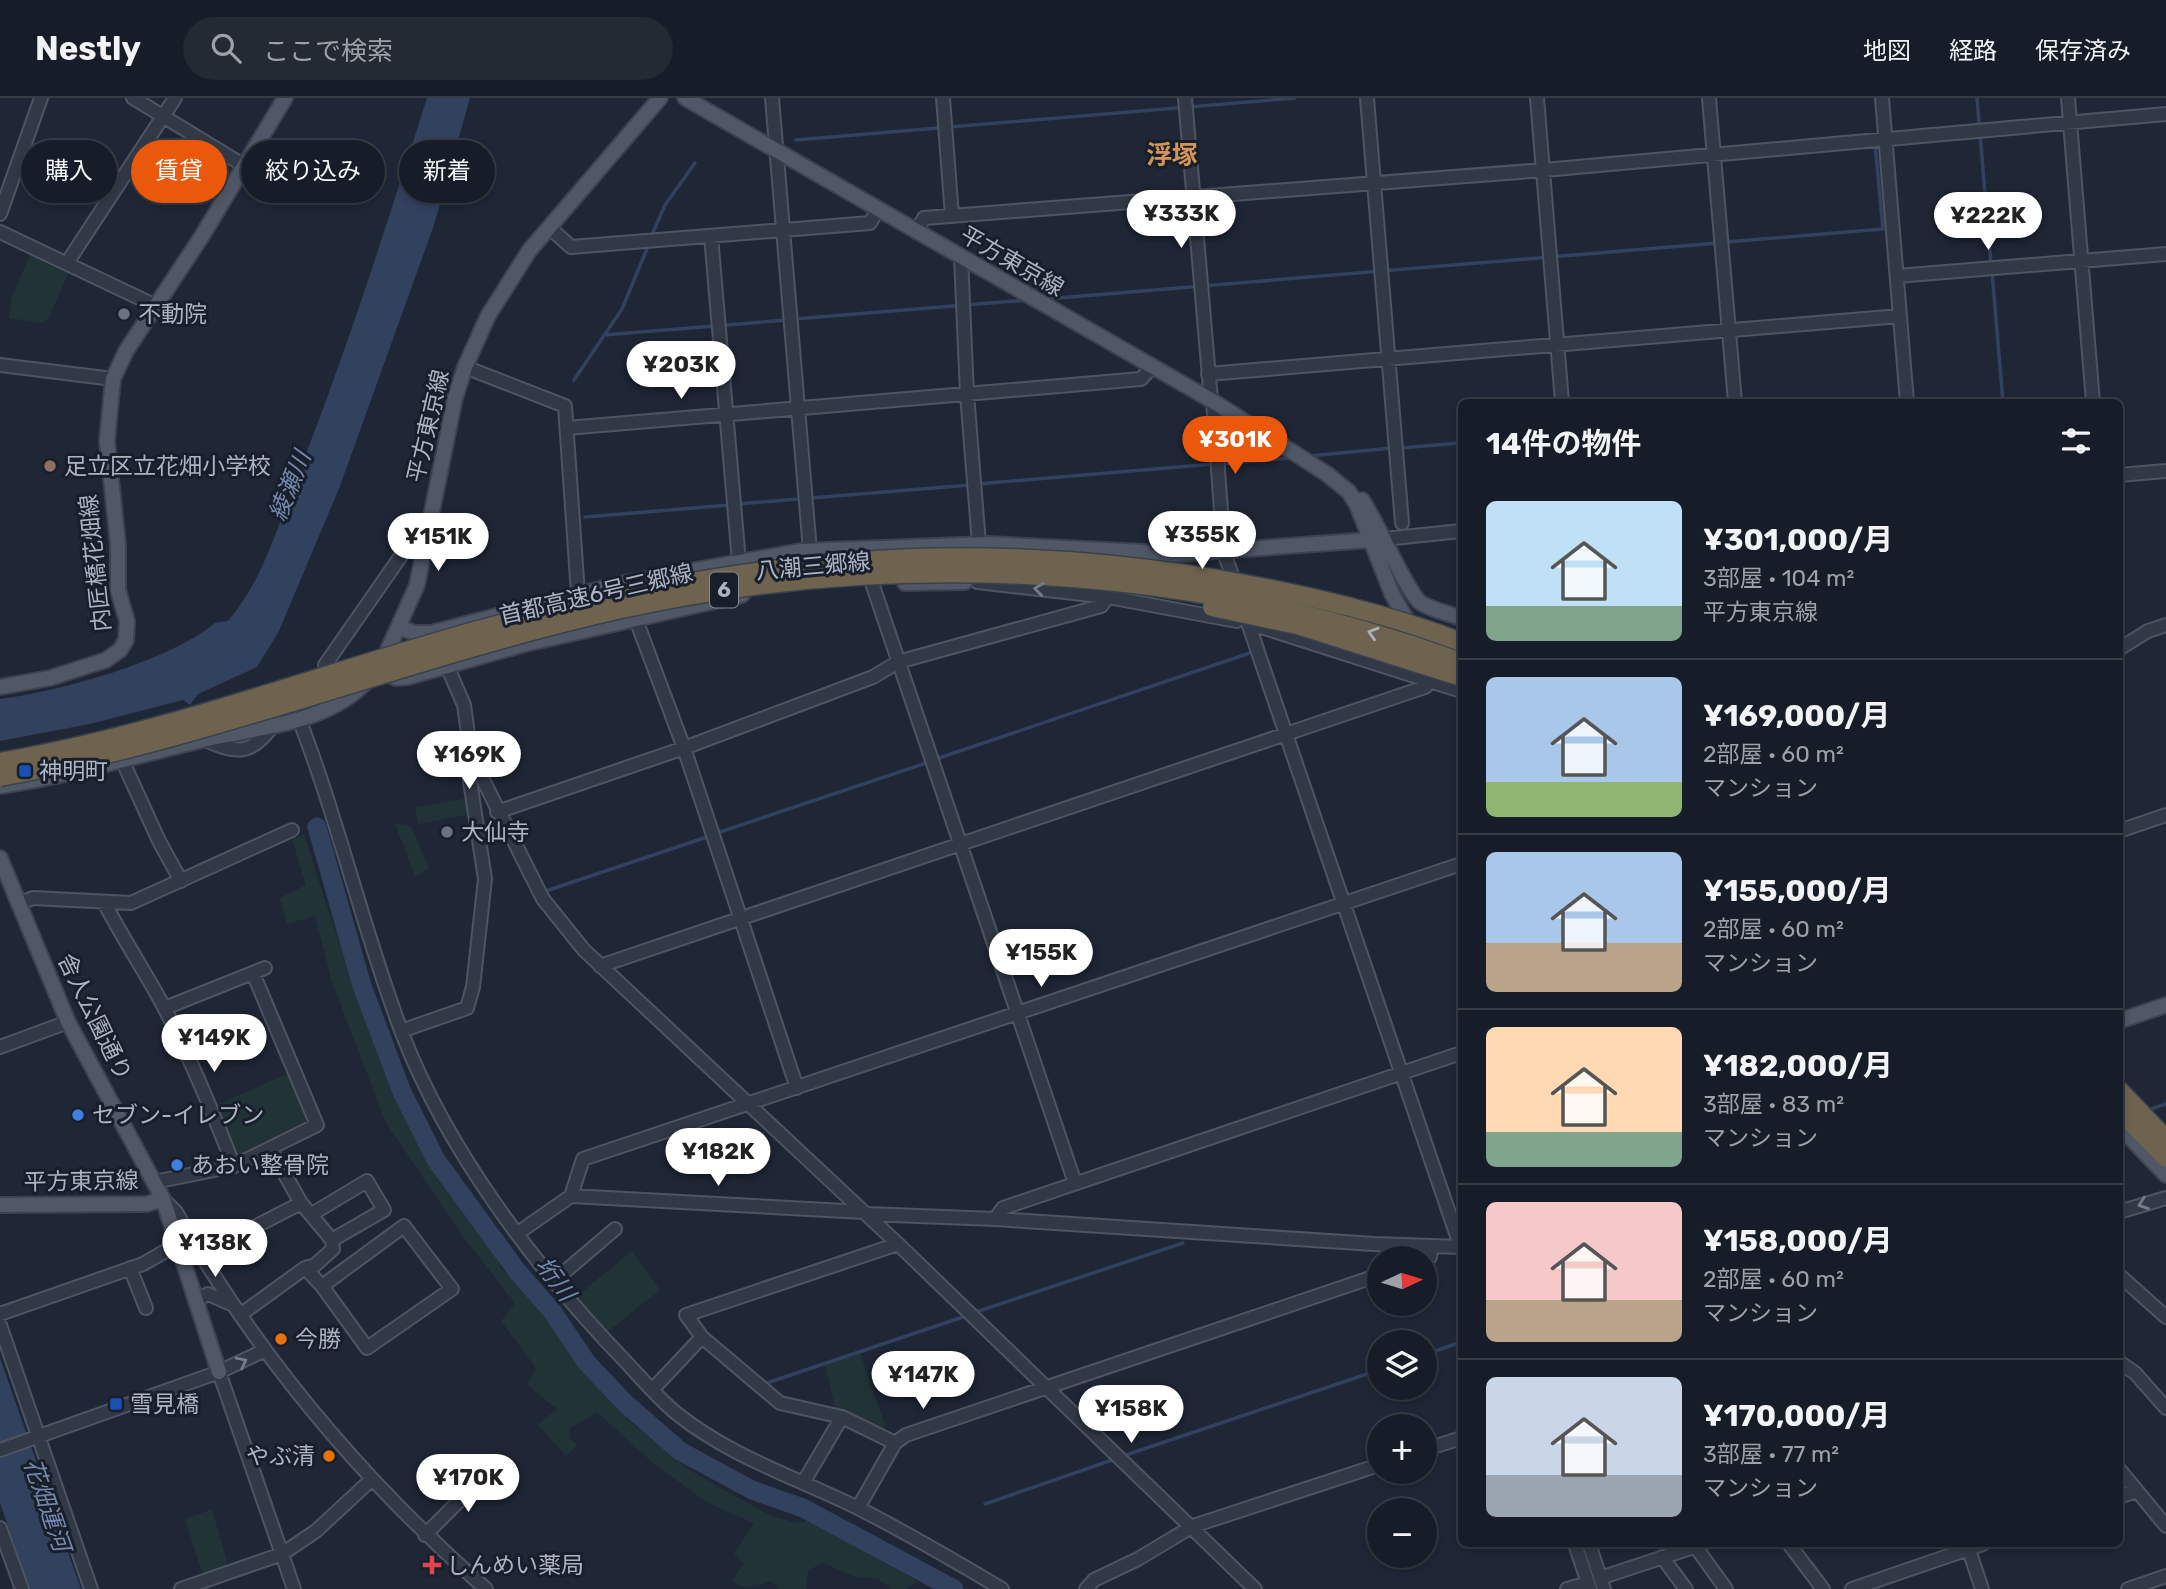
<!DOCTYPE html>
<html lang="ja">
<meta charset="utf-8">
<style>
:root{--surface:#171d28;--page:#242a34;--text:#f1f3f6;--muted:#9ea2a8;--line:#363b45;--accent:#ea580c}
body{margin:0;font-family:Rubik,"Noto Sans JP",sans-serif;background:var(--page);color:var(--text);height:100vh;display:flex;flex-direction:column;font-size:26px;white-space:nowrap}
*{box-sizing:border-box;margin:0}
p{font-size:23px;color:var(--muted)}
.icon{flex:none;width:38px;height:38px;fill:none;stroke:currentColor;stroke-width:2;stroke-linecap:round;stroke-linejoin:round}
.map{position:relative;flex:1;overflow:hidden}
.panel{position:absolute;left:1458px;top:301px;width:665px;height:1148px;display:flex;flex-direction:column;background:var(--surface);border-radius:10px;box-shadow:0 4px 10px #0003,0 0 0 2px var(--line)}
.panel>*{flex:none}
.hud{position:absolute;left:21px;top:42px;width:665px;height:63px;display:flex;gap:14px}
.needle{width:46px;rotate:86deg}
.fabs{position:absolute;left:1367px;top:1148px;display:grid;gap:14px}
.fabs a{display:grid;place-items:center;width:70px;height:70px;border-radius:50%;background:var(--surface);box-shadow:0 4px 10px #0003,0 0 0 2px var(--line);font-size:35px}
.price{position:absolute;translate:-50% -60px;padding:0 16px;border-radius:24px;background:#fff;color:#222;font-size:23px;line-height:46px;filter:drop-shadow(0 2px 4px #0008)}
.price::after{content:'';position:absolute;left:50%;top:42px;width:21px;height:16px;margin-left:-10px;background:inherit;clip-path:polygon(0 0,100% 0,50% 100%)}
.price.selected{background:var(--accent);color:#fff}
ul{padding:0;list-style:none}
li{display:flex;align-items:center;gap:21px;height:175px;padding:0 28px}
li+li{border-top:2px solid var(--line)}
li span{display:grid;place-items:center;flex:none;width:196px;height:140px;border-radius:10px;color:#555}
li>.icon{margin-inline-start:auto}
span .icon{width:84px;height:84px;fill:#fffc;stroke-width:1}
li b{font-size:30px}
h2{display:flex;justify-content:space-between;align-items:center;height:84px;padding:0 28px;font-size:30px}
.tag{padding:0 24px;border-radius:32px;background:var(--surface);box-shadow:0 4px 10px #0003,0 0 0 2px var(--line);font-size:24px;line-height:63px}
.tag.selected{background:var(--accent);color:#fff}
header{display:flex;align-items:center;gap:42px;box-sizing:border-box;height:98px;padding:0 35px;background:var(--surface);border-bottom:2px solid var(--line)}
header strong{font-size:33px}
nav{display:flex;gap:38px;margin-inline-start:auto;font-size:24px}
.search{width:490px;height:63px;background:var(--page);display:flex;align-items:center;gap:18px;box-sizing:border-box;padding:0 24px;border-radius:38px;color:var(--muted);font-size:26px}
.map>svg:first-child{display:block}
</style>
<header>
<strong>Nestly</strong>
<div class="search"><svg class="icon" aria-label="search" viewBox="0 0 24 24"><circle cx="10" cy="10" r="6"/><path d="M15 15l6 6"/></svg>ここで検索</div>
<nav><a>地図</a><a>経路</a><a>保存済み</a></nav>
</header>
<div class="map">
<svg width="2166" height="1491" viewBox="0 0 2166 1491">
<rect width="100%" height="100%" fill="#1f2736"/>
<path fill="#213337" d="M30 157 68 176 48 221 41 225 9 220 12 198Z
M469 700 472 716 418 726 415 709Z
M395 726 411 728 429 771 415 778Z
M304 736C336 838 372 947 420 1042 444 1088 480 1127 503 1173L522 1185 628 1322 688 1371 718 1389 772 1418 798 1425 809 1422 917 1483 907 1491H892L878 1481 855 1479 824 1465 808 1472 806 1491H780L770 1483C754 1491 746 1491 732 1483L744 1465 734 1456 754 1425 708 1405 653 1365 597 1314 569 1331 570 1340 577 1347 566 1358 538 1327 557 1311 527 1287 536 1270 501 1223 515 1205 464 1140 386 1025 332 884 315 818 287 826 280 800 306 787 292 741Z
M284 977H288L307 1020 305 1026 240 1060 235 1059 214 1011 217 1007Z
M632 1153 660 1192 606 1235 577 1198Z
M860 1255 885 1327 883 1333 836 1312 825 1267Z
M212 1411 229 1471 204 1480 185 1421Z"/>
<path fill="#32415e" d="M427 0H470L434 127 340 388 279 533 257 569 198 596 190 607 183 602 90 626 0 643V601C61 593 167 564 215 525L228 523C261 485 277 431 295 384 345 258 386 129 427 0Z
M0 1260 81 1491H30L0 1405Z"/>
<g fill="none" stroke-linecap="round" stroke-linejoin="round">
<path stroke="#32415e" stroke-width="3.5" d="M1977 0 1991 166
M796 42 1295 0
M651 139 665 107 695 65
M1726 144 1883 131 1875 46
M1992 174 2003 304
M1046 201 1718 145
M794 221 1027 202
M604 237 787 222
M574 282 622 211 649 146
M1400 350 1461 345
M1309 358 1392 350
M1222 366 1291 360
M978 386 1214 366
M737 406 970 387
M585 419 730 407
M936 661 1253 554
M717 735 929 664
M546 793 710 738
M2148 1012 2166 1006
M973 1215 1183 1145
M1424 1257 1461 1244
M764 1286 966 1218
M1123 1358 1379 1272
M985 1406 1115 1361"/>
<path stroke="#32415e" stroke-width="19" d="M317 729 362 888 402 994 436 1062 517 1173 552 1213 587 1265 626 1306 680 1353 752 1392 803 1410 954 1491"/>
<g stroke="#4d5462" stroke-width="16">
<path id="minor" d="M133 0 243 67
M772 0 810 453
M943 0 952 118
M1185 0 1211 302
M1367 0 1402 425
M1537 0 1562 304
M1709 0 1735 304
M1882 0 1907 304
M2068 0 2093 304
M0 116 41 0
M550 130 571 149 870 125 877 113
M0 134 156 208
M916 134 924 120 1544 72 2166 16
M711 138 739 464
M961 159 967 296 979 446
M67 165 175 0
M1897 178 2166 156
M0 267 113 281
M465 269 565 308 578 496
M1208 276 1900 218
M1213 303 1224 454 1236 489
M567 330 1141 281 1151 270
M2119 377 2166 373
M1384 441 1461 433
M977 484 1108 499 1237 523
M872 485 1075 1085
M1243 510 1461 1150
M635 519 684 650 797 990
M1255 527 1461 593
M2119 551 2148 533 2166 527
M330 584 325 567 419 432 429 431
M299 621C339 724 363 832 402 935 447 1053 539 1174 626 1264 642 1281 658 1300 676 1315 729 1358 797 1380 858 1410 907 1435 955 1463 1002 1491
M203 641C236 656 252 658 273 627
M471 658 543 801 584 852 898 1146 1255 1491
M123 664 159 743 181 783
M497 714 684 650 873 579 898 564 1101 508 1108 499
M2119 733 2166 717
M104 804C123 841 146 875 165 911 191 961 213 1015 234 1068L154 1084
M18 806 33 800 131 805 292 732
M600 868 1425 589 1432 582
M165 910 265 870
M401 933 467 910 473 889 485 781 470 683 471 658 464 607 447 568
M0 949 68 924
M271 1052 301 1105 332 1142 333 1151 314 1168 308 1169
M234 1068 317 1027 253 875
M571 1098 583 1061 1461 766
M163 1101 176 1114C257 1258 363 1383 486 1491
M2119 1114 2166 1100
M312 1116 367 1083 384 1112 332 1142
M867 1116 995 1121 1374 1146 1461 1149
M995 1121 1003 1110 1461 955
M518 1135 571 1098 864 1114
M202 1156 301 1105
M1424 1162 1430 1159 1432 1149
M130 1170 146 1210
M2119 1177 2166 1219
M554 1183 615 1131
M195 1203 208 1196 231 1206
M0 1216 143 1166 176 1147
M240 1217 305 1170 322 1188 404 1128 452 1191 367 1250 322 1188
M0 1227 91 1491
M2119 1264 2135 1275 2166 1310
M219 1274 294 1491
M652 1292 702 1239
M895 1345 842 1319 780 1305 702 1239 686 1217 898 1146
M0 1352 219 1274 265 1252
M1424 1352 1461 1340
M2119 1371 2166 1428
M803 1385 842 1319
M2119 1399 2137 1393
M858 1410 895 1345 906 1337 1379 1177
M0 1430 22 1491
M425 1437 491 1371
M1575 1446 1590 1491
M1589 1446 1604 1491
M1789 1446 1823 1491
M1967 1446 1982 1491
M1695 1448 1726 1491
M1662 1459 1686 1491
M1600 1480 1703 1446
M181 1491 282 1456 316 1433 371 1382
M1086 1491 1094 1482 1138 1461 1193 1428 1379 1367
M1567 1491 1588 1485
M1852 1491 1983 1446
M2128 1491 2166 1478"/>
</g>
<g stroke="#3c4250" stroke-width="18">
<path id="major" d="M685 0 1211 302 1327 376 1349 394 1357 407 1392 496 1418 542 1430 553
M1362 402C1375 420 1409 498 1421 505 1432 512 1448 515 1461 520
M1124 464 1178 456 1384 441
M905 485 965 484
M400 529 414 535H431L624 485 801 453 989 446 1144 454
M383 563 417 487 455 300 465 269 488 218 529 153 660 0
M385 574 396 580 408 579 525 546 742 497
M0 589 50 580 106 562 120 552 126 542 127 523 118 492V446L107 343 113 281 126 253 202 138 285 0
M0 688C67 678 129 660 194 644 251 629 325 629 368 582
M0 760 68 924 163 1101 219 1274
M2119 923 2166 907
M2119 1028 2166 1077
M0 1107 147 1106 163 1101"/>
</g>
<g stroke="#3a414e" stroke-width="21">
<path id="highway" d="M2119 992 2166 1041
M2119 1012 2166 1060"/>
</g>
<use href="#minor" stroke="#323946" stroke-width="12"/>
<use href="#major" stroke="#505867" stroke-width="14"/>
<use href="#highway" stroke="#6d634f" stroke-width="18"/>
<g stroke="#3a414e" stroke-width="21" stroke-linecap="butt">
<path id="highway-bridge" d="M1212 509 1297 527 1461 579
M0 664C164 636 319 576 478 532 738 462 962 436 1229 483 1308 497 1386 515 1461 544
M0 679C210 641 409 559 617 512 895 450 1193 466 1461 564"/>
</g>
<use href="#highway-bridge" stroke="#6d634f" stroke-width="18"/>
</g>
<defs><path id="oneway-chevron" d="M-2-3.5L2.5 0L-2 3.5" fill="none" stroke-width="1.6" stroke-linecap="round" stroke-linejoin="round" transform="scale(1.75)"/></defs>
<g stroke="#757d8b">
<use href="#oneway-chevron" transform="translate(1039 491) rotate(-173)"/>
<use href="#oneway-chevron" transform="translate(2143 1106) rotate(161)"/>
<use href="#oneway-chevron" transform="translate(242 1264) rotate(-27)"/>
</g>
<use stroke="#a9b0be" href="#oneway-chevron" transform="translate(1373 535) rotate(-163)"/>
<g fill="#6b7280" stroke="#181f2b" stroke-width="2.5">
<circle cx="124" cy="216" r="7"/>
<circle cx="447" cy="734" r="7"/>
</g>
<circle fill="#8d6e63" stroke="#181f2b" stroke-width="2.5" cx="50" cy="368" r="7"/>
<g fill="#1a4fb4" stroke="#181f2b" stroke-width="2.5">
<rect x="18" y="666" width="14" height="14" rx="3.5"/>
<rect x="109" y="1299" width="14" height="14" rx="3.5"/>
</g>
<g fill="#3f7fe0" stroke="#181f2b" stroke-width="2.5">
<circle cx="78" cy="1017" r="7"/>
<circle cx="177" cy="1067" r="7"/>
</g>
<g fill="#e8710a" stroke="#181f2b" stroke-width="2.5">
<circle cx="281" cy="1241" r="7"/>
<circle cx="329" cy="1358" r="7"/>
</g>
<path fill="#e0444e" stroke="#181f2b" stroke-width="2.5" d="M428.5 1456.5h7v7h7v7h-7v7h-7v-7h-7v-7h7z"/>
<g text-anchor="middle" stroke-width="6" stroke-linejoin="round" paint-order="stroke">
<rect fill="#181f2b" stroke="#808796" stroke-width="2" x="710" y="474.5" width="28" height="35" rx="5"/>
<g font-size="21" font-weight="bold" fill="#acb4c4">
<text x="724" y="499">6</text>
</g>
<g font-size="23" fill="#acb4c4" stroke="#181f2b">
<text transform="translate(1012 163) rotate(30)" y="8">平方東京線</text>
<text transform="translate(428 328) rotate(-77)" y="8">平方東京線</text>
<text transform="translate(95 465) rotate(-96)" y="8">内匠橋花畑線</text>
<text transform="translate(813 468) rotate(-5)" y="8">八潮三郷線</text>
<text transform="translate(596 496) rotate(-13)" y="8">首都高速6号三郷線</text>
<text transform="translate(95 919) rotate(64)" y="8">舎人公園通り</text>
<text transform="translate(81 1083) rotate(-1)" y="8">平方東京線</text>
</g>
<g font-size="23" fill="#acb4c4" stroke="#181f2b" text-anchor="start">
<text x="138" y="224">不動院</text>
<text x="64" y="376">足立区立花畑小学校</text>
<text x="39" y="681">神明町</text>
<text x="461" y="742">大仙寺</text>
<text x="92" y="1025">セブン-イレブン</text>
<text x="191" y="1075">あおい整骨院</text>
<text x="295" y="1249">今勝</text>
<text x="130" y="1314">雪見橋</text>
<text x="315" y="1366" text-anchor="end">やぶ清</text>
<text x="446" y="1475">しんめい薬局</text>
</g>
<g font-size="24" font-style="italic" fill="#7488ad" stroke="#181f2b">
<text transform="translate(290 388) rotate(-68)" y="8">綾瀬川</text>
<text transform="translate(555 1181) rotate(53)" y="8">垳川</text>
<text transform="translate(47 1407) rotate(71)" y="8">花畑運河</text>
</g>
<g font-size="26" font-weight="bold" fill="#d49557" stroke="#181f2b">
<text x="1172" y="66">浮塚</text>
</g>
</g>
</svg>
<div class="fabs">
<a><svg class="needle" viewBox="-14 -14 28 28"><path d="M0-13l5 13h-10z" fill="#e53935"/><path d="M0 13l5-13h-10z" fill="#9ea2a8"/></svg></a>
<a><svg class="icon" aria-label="layers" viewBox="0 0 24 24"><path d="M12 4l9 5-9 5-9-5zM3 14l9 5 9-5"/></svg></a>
<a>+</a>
<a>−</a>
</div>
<b class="price" style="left:1181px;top:152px">¥333K</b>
<b class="price" style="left:1988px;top:154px">¥222K</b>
<b class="price" style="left:681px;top:303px">¥203K</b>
<b class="price selected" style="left:1235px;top:378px">¥301K</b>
<b class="price" style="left:1202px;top:473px">¥355K</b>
<b class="price" style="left:438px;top:475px">¥151K</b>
<b class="price" style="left:469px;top:693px">¥169K</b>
<b class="price" style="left:1041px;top:891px">¥155K</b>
<b class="price" style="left:214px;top:976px">¥149K</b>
<b class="price" style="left:718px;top:1090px">¥182K</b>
<b class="price" style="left:215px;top:1181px">¥138K</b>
<b class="price" style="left:923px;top:1313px">¥147K</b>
<b class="price" style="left:1131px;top:1347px">¥158K</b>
<b class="price" style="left:468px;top:1416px">¥170K</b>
<div class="hud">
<a class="tag">購入</a>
<a class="tag selected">賃貸</a>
<a class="tag">絞り込み</a>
<a class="tag">新着</a>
</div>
<section class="panel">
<h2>14件の物件<svg class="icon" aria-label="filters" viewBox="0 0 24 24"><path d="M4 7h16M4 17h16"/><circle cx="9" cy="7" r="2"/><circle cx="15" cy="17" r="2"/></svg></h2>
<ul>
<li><span style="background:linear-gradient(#bfe0f5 75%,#7fa58c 0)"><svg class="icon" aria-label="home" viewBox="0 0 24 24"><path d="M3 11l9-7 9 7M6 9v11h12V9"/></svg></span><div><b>¥301,000/月</b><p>3部屋 · 104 m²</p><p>平方東京線</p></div></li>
<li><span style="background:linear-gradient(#a9c7e8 75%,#8fb573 0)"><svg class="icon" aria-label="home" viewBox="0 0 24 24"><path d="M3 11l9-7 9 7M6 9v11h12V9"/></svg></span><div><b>¥169,000/月</b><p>2部屋 · 60 m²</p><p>マンション</p></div></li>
<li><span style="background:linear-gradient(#a9c7e8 65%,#b9a48a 0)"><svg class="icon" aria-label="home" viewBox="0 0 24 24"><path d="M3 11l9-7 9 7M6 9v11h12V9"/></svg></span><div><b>¥155,000/月</b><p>2部屋 · 60 m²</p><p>マンション</p></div></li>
<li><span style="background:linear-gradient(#ffd9b3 75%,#7fa58c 0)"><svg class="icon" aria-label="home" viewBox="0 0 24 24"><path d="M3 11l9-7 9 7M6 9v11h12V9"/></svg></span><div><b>¥182,000/月</b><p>3部屋 · 83 m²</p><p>マンション</p></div></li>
<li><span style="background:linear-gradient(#f6c9c9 70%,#b9a48a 0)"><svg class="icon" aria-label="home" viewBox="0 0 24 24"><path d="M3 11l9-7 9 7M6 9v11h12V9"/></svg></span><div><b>¥158,000/月</b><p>2部屋 · 60 m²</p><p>マンション</p></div></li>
<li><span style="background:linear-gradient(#c9d6e8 70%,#9aa5b1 0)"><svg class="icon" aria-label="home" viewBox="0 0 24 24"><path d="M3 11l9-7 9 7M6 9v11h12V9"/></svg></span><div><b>¥170,000/月</b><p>3部屋 · 77 m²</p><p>マンション</p></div></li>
</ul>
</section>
</div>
